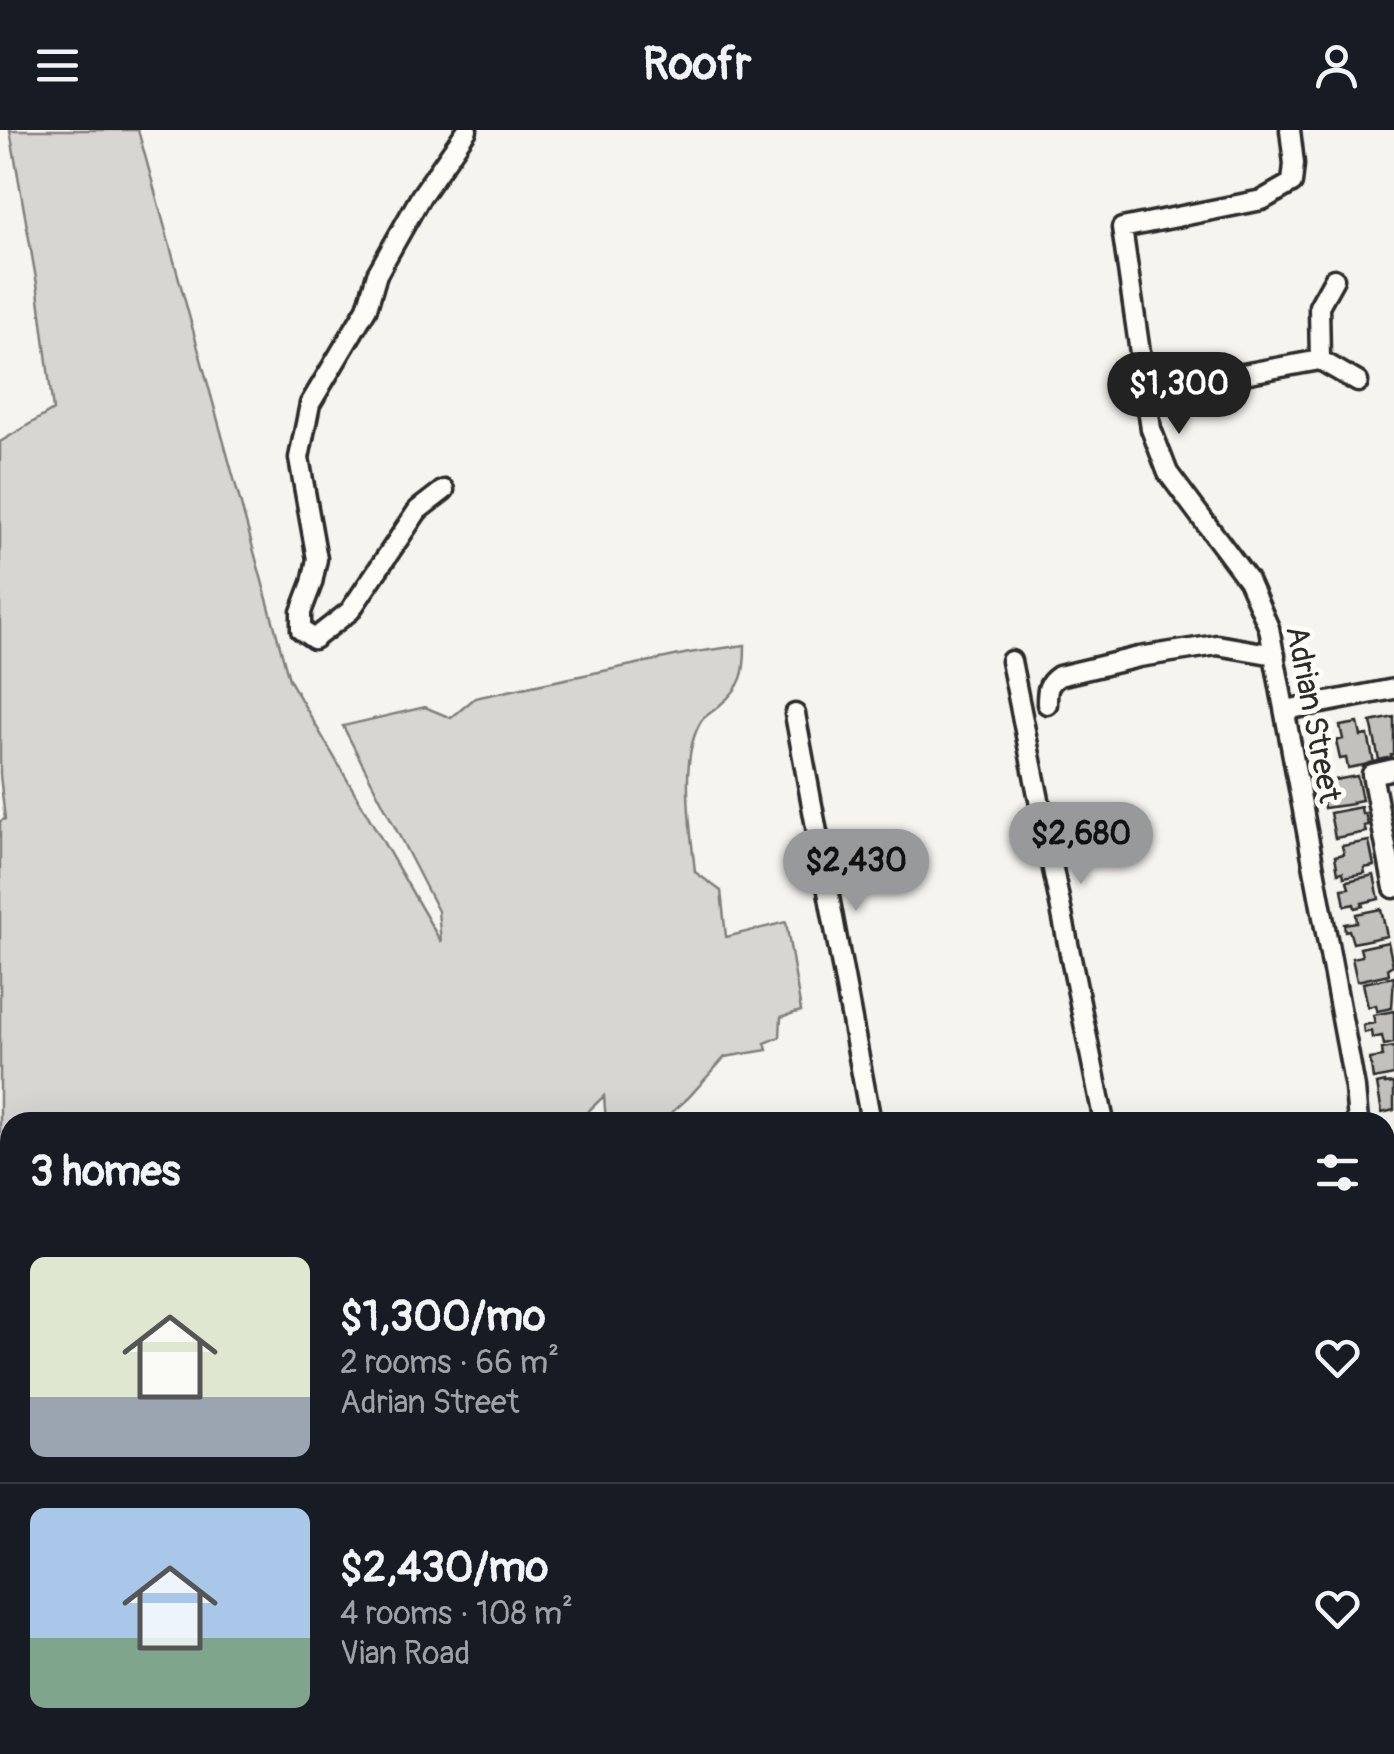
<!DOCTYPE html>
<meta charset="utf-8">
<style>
:root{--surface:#171b24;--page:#20242c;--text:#f1f3f6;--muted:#9ea1a6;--line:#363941;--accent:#98999b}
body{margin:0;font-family:Pangolin,sans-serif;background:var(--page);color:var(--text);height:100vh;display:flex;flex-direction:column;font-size:38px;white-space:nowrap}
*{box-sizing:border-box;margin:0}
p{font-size:32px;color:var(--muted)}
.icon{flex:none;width:55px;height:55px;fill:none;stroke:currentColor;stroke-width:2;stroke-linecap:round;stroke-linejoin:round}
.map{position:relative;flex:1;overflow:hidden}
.details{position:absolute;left:0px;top:982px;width:1395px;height:642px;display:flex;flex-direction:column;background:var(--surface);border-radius:30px 30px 0 0;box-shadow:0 10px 40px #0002}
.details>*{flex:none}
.price{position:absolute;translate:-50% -85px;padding:0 22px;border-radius:35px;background:var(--accent);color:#111;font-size:32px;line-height:65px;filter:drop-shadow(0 2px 5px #0008)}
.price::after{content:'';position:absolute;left:50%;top:60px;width:30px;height:22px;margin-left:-15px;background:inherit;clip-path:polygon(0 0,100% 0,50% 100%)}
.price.current{background:#222;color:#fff}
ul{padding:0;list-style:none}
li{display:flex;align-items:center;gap:30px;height:250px;padding:0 30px}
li+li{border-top:2px solid var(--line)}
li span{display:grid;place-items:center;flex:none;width:280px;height:200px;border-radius:15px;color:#555}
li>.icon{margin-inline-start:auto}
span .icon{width:120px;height:120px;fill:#fffc;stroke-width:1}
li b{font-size:42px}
h2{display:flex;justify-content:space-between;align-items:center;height:120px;padding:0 30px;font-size:42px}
header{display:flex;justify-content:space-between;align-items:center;height:130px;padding:0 30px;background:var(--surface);font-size:45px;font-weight:800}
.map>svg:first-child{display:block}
</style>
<header><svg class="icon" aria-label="menu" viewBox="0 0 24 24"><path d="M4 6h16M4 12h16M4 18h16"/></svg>Roofr<svg class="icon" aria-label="person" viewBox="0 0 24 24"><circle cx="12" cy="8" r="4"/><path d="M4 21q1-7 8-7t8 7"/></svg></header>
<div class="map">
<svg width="1394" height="1624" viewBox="0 0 1394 1624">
<rect width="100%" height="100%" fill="#f5f4ef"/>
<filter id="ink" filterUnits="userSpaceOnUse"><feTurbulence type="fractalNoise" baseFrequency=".01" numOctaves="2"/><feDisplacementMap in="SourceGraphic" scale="20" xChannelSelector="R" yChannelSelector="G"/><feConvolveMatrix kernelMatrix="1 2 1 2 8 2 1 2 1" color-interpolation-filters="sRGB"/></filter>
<g filter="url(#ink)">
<path fill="#d7d6d2" stroke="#81807e" stroke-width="2.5" d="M10 0H138L289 549 441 812 438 781 343 596 425 577 451 588 475 568 689 523 745 515C745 543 743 556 720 575 715 580 706 585 702 590 678 626 691 701 695 742L721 761 726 807 786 792 801 881 781 887 780 907 765 913 767 920 725 927 688 968 661 992H606L604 966 577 992H10V1257L0 1243V691L5 689 0 645V312L53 280 38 160Z
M1394 1339V1624H1254L1252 1615H1385V1341Z
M698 1615H1067L1069 1624H700Z"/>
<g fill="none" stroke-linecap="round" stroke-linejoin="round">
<path stroke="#797877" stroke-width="5" d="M0 1172 10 1187
M1385 1499 1394 1501"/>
</g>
<path fill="#c2c1be" stroke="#2b2b2b" stroke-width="2.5" d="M1394 587V624L1391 625 1392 627 1379 630 1371 592Z
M1358 593 1361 606 1368 605 1374 633 1348 638 1346 628 1340 629 1336 611 1343 609 1340 596Z
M1357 646 1362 670 1352 672 1353 674 1324 678 1321 661 1331 659 1329 651Z
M1361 677 1362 684 1365 683 1368 695 1364 696 1366 702 1335 708 1330 683Z
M1369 711 1374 736 1364 738 1365 743 1344 747 1343 742 1338 743 1335 726 1344 724 1342 716Z
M1374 745 1379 769 1362 773 1363 776 1355 778 1354 774 1345 776 1342 759 1349 758 1347 751Z
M1381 779 1387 806 1353 813 1349 800 1345 801 1344 794 1357 792 1356 784Z
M1388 812 1393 835 1388 838 1389 844 1357 851 1352 828 1362 826 1360 818Z
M1394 847 1392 878 1377 881 1376 875 1368 877 1363 853Z
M1394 881V913L1384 915 1382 906 1372 908 1371 901 1364 903 1363 895 1375 893 1373 885Z
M1394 917V945L1373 949 1370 929 1383 927 1382 919Z
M1385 952V954L1394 953V980L1382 983 1377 954Z
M10 1330V1388L0 1391V1332Z"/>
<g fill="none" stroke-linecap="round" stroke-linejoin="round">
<g stroke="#2b2b2b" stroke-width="25">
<path id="minor" d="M1290 0 1294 34 1292 53 1262 70 1122 98 1151 299 1168 343 1248 450 1269 498 1355 958 1358 992
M1320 230 1319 176 1334 149
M1145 262 1320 230 1358 252
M444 360 418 380 350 481 314 509 301 500V482L312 453 317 429 299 328 310 274 367 178 377 144 421 66 467 0
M1011 531 1104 992
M1047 574C1047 560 1047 554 1059 546L1139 527 1217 515 1275 525
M1286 580 1394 559
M795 584 871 992
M1394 639 1372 644 1394 758
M1385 1141 1394 1189
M0 1541 10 1596
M13 1615 15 1624
M300 1615 302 1624
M1236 1615 1238 1624
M1106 1624 1156 1615"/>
</g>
<g stroke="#2b2b2b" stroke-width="28">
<path id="major" d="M1385 1329 1394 1327
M90 1624 115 1615"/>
</g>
<path stroke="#2b2b2b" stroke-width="2.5" stroke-dasharray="10 8" stroke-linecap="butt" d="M0 1261 10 1275
M1385 1373 1394 1376
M1385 1508 1394 1472
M1385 1515 1394 1517
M1385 1565 1394 1580
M783 1615H788
M818 1615 839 1624
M996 1615 998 1624
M1266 1615 1269 1624
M723 1624 726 1615
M844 1624 850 1615
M1315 1624 1327 1615"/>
<use href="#minor" stroke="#fdfcf7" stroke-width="18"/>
<use href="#major" stroke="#fdfcf7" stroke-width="20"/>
<path stroke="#2b2b2b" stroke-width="5" stroke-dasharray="15 8" stroke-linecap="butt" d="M1385 1400 1394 1396
M1289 1615 1311 1624"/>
</g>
</g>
<g text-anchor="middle" stroke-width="10" stroke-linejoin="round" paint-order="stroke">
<g font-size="32" fill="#2b2b2b" stroke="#fdfcf7">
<text transform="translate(1314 584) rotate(79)" y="11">Adrian Street</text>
</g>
</g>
</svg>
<b class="price current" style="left:1179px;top:307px">$1,300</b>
<b class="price" style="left:1081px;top:757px">$2,680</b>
<b class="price" style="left:856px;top:784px">$2,430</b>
<section class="details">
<h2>3 homes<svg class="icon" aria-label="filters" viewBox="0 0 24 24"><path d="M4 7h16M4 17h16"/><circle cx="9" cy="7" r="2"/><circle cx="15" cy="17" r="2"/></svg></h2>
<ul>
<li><span style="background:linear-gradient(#dfe7d0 70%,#9aa5b1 0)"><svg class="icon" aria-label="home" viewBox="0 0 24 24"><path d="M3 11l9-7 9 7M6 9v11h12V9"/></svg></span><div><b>$1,300/mo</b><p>2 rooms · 66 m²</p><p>Adrian Street</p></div><svg class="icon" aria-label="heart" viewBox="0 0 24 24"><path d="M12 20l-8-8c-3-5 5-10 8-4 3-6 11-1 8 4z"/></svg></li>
<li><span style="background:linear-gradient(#a9c7e8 65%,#7fa58c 0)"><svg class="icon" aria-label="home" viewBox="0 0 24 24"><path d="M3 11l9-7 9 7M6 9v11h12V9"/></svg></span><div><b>$2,430/mo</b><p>4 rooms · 108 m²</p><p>Vian Road</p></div><svg class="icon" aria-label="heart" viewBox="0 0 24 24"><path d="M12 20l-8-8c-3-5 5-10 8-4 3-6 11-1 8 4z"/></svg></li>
</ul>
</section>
</div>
